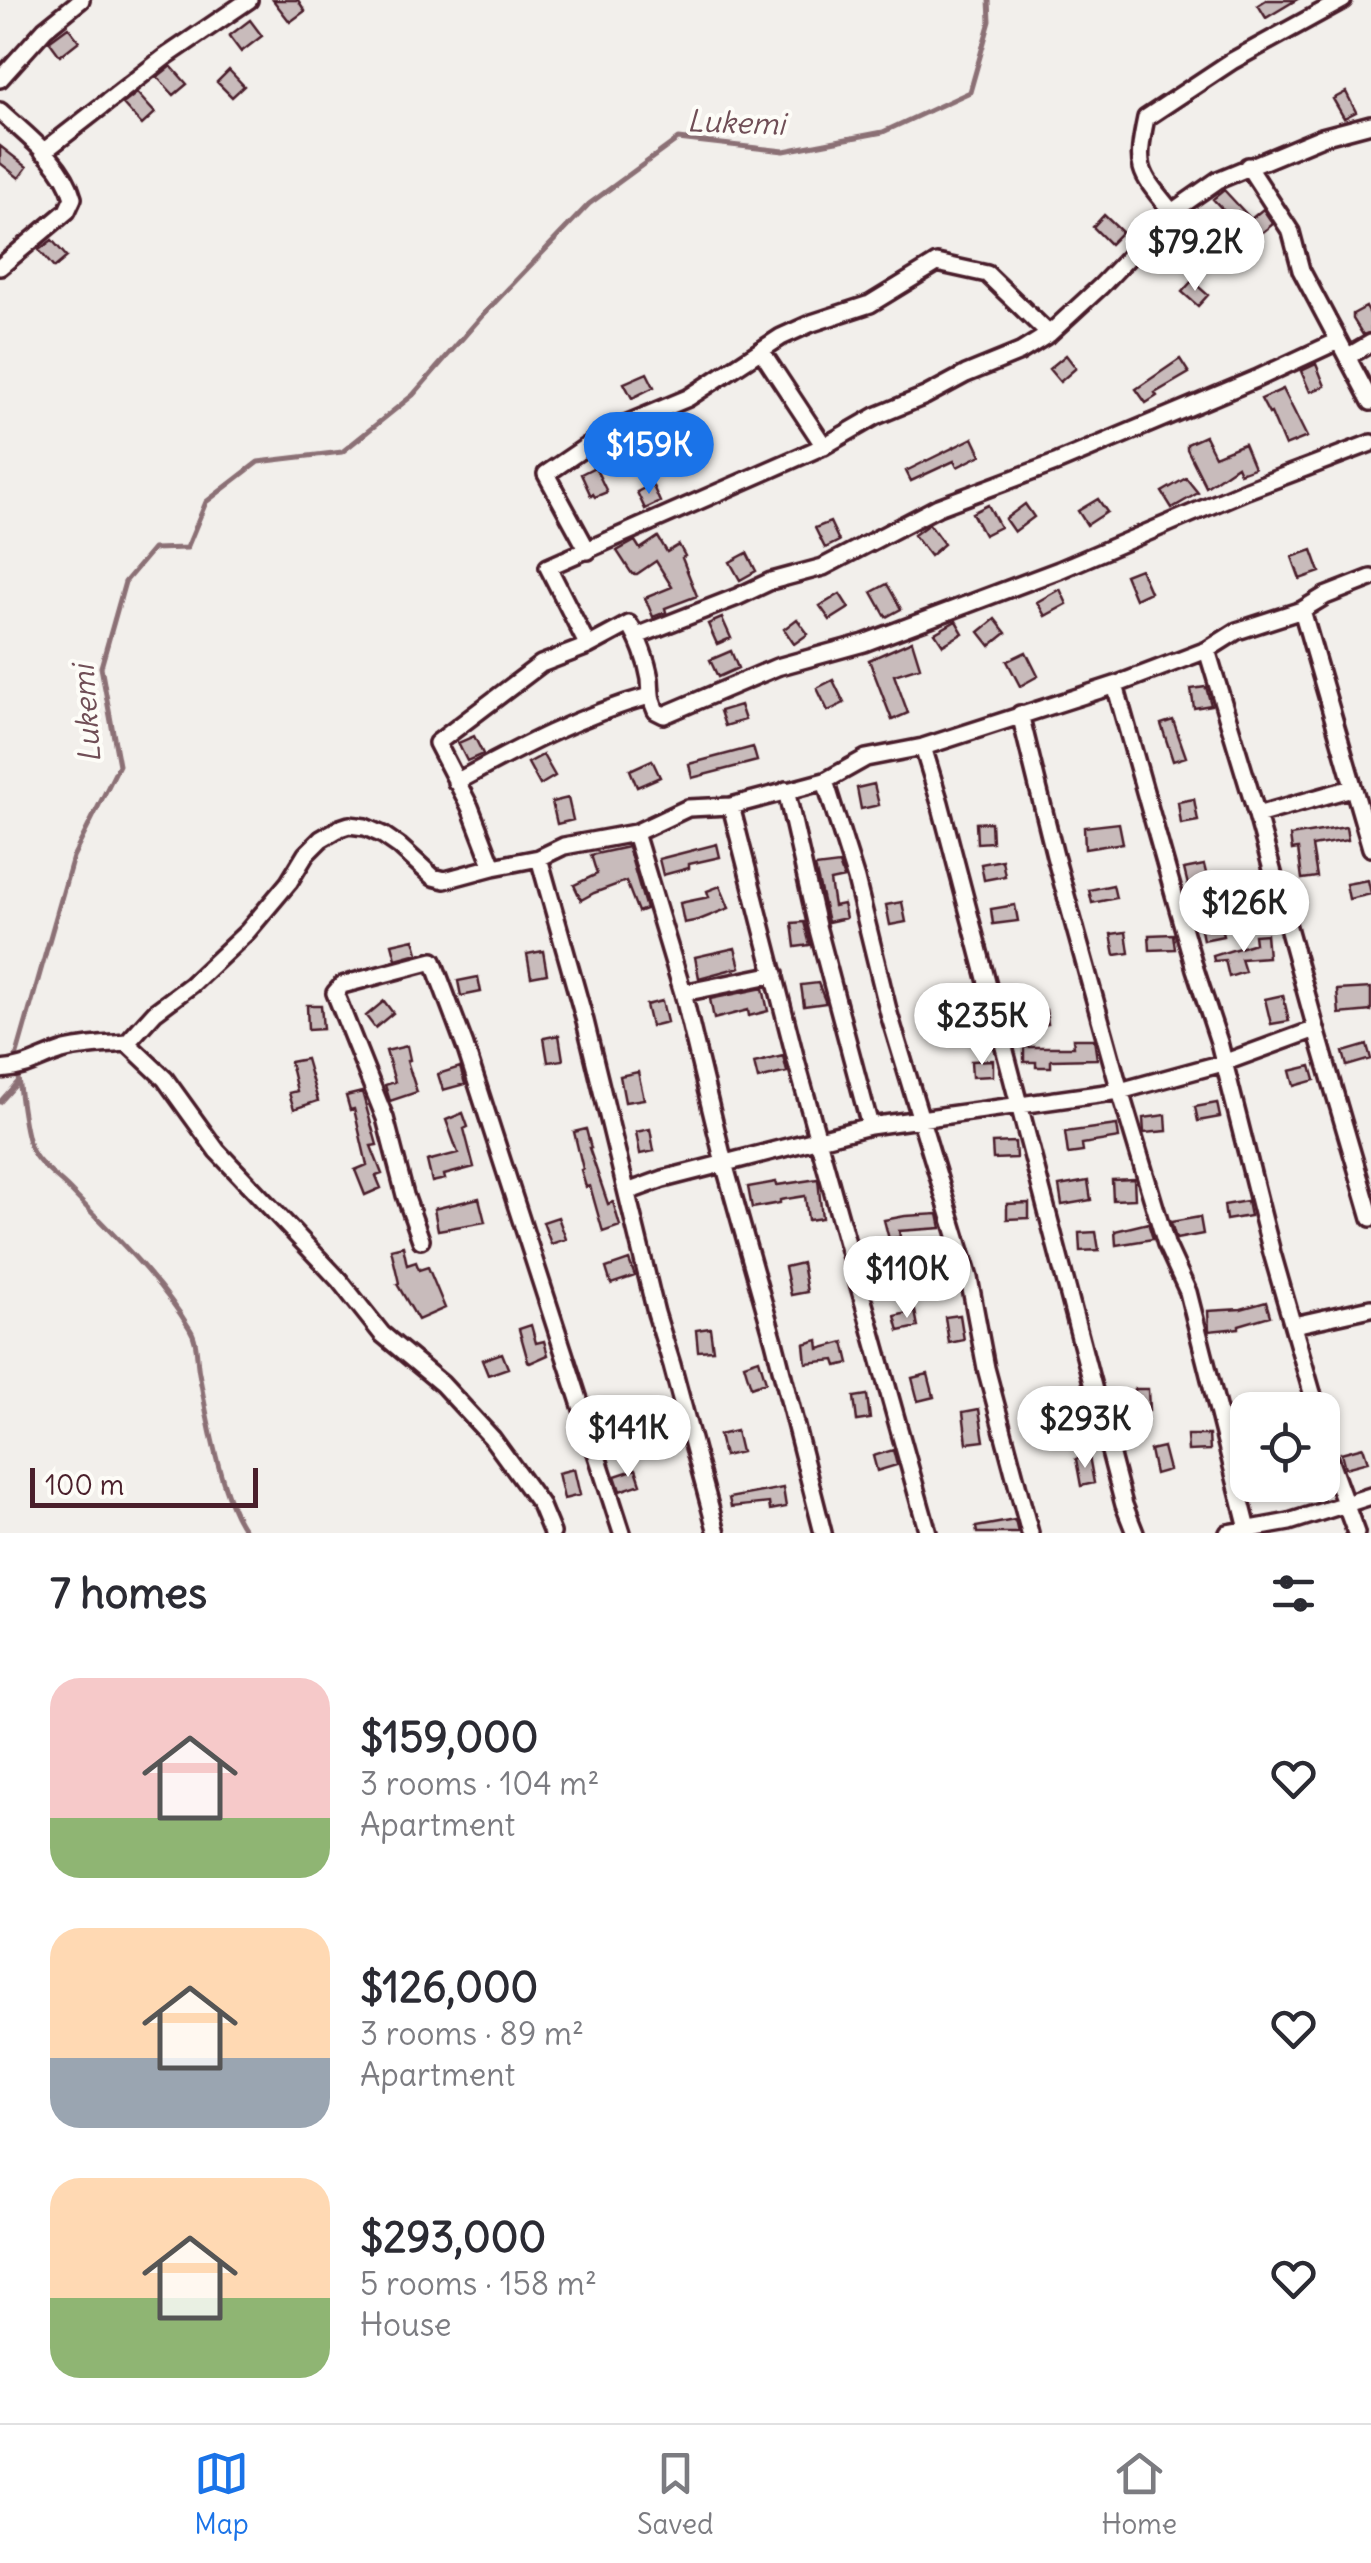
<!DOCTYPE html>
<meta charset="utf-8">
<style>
:root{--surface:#fff;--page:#f7f7f7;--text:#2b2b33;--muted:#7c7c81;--line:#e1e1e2;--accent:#1a73e8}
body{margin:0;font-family:Delius,sans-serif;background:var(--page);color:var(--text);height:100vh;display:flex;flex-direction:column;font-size:38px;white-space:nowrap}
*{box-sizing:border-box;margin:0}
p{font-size:32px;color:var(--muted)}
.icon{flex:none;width:55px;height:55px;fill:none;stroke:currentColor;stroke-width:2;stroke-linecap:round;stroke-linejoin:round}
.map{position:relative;height:1533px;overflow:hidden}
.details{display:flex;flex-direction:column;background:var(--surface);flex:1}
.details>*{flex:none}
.tools{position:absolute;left:1230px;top:1392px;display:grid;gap:20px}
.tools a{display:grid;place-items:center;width:110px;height:110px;border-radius:20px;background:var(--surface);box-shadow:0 2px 8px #0004;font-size:50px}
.scale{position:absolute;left:30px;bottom:25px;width:228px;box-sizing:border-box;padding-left:10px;border:5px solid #4a1f2b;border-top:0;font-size:28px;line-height:35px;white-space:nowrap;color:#4a1f2b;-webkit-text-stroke:8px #fdfcf7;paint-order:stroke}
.price{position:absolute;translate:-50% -85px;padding:0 22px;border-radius:35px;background:#fff;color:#222;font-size:32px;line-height:65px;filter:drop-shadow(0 2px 5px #0008)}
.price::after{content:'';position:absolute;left:50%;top:60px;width:30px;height:22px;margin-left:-15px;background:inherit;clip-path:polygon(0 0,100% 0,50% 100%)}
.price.on{background:var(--accent);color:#fff}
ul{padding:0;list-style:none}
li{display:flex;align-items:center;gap:30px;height:250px;padding:0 50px}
li span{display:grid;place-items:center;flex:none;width:280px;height:200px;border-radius:30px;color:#555}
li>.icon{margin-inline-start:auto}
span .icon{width:120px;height:120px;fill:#fffc;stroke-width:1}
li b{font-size:42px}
h2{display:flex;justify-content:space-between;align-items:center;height:120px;padding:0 50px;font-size:42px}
.tab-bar{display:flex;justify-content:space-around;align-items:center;height:140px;border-top:2px solid var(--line);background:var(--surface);font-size:28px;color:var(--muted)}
.tab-bar a{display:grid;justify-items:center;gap:5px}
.tab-bar .on{color:var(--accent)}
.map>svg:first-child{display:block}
</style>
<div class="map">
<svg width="1371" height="1533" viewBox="0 0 1371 1533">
<rect width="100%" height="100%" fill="#f2efeb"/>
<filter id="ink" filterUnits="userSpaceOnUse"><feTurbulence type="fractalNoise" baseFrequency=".01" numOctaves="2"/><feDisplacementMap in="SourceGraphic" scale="20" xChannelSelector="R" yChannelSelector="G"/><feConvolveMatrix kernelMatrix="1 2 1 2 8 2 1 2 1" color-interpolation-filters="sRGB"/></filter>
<g filter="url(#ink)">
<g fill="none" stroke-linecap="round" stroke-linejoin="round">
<path stroke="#8b6f75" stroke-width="5" d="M0 1102 18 1082
M247 1533C221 1501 207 1416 199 1373 196 1359 198 1341 190 1329 159 1277 112 1234 70 1190 58 1177 36 1164 30 1146 23 1125 21 1100 18 1078L13 1068 73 857 119 765 101 667 125 582 153 549 187 548 206 502 258 462 342 452 413 395 481 317 589 204 678 139 784 151 883 132 970 92 990 21 989 0"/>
</g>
<path fill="#c8bbbb" stroke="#4a1f2b" stroke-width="2.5" d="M273 0H298L305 11 290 22Z
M1266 0H1296L1266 18 1258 5Z
M250 20 262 36 241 52 229 36Z
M68 27 79 41 60 56 49 41Z
M171 66 187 84 174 95 157 77Z
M229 70 244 86 232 97 217 82Z
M1346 92 1356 112 1344 118 1333 99Z
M137 93 155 113 142 125 123 104Z
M0 146 27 167 19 178 0 163Z
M1224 190 1251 219 1263 209 1273 224 1248 244 1237 230 1240 228 1213 199Z
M1104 215 1122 232 1110 244 1093 227Z
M52 240 67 257 54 268 39 250Z
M1192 281 1208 295 1198 306 1182 292Z
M1366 307 1371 316V332L1363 335 1353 319V314Z
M1066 355 1076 368 1060 382 1049 369Z
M1180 359 1189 373 1155 393 1157 396 1146 403 1136 389Z
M1316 364 1325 386 1310 392 1301 371Z
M647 373 654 387 632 398 624 383Z
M1283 389 1307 437 1285 446 1271 413 1269 414 1261 399Z
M1205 436 1215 456 1244 444 1254 468 1240 473 1237 466 1206 487 1187 449V444Z
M973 438 981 455 957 467 954 461 911 481 906 471Z
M595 467 607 492 595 497 593 494 591 496 581 474Z
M1186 478 1198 493 1172 508 1162 492Z
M652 484 660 502 645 509 637 492Z
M1098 499 1107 512 1087 525 1078 511Z
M1025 504 1034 517 1014 532 1005 519Z
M988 505 1000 527 984 535 972 513Z
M830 522 839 541 825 548 815 528Z
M929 524 944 544 930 556 914 535Z
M658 537 667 552 679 545 685 556 682 558 697 596 665 608 666 612 653 617 645 598 672 587 656 561 637 574H632L617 551 635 541 640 549Z
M1312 550 1320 572 1300 579 1292 557Z
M747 553 756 571 740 580 730 562Z
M1140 569 1150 592 1135 599 1125 575Z
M887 584 901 609 886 617 872 592Z
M1060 589 1067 604 1045 616 1037 602Z
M840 594 849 608 830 620 820 606Z
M722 618 731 638 717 644 708 624Z
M797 619 808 634 794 644 784 629Z
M995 619 1006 633 990 646 979 632Z
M956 621 963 633 943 645 935 633Z
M912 641 920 667 894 675 908 713 892 720 869 660Z
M731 651 738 668 718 677 710 660Z
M1026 652 1038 676 1020 686 1007 661Z
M833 680 844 703 828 711 817 688Z
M1206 687 1211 705 1194 708 1191 689Z
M740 705 745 720 725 726 720 711Z
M1173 720 1186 757 1173 761 1161 724Z
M474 736 483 754 467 761 458 743Z
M753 747 757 761 692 778 689 764Z
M543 755 555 776 540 785 528 763Z
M652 760 660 777 637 787 630 770Z
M874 784 879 805 861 809 857 788Z
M568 798 573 820 557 824 552 802Z
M1194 799 1198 821 1181 824 1178 802Z
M991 822 992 842 977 843 976 823Z
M1119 823 1123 843 1085 849 1084 827Z
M1346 827 1348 840 1312 846 1317 877 1302 879 1298 849 1292 850 1290 836Z
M717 844 720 857 689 864V868L663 875 659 859Z
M628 847 646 909 638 912 626 881 594 893 581 900 574 885 597 874 591 855Z
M1002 860 1005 876 984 880 981 864Z
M839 864 844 878 830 881 834 906 843 904 846 918 828 922 815 867Z
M1204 865 1208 881 1188 885 1184 869Z
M1368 880 1371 894 1349 899 1346 884Z
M1113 885 1116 898 1092 903 1089 890Z
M720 886 729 908 699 920 684 923 680 903 709 897 707 891Z
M902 902 906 922 890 925 886 905Z
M1015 905 1018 921 993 924 991 909Z
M1219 920 1223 936 1203 940 1200 925Z
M804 922 810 945 795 947 792 923Z
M1126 932 1129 953 1115 955 1111 934Z
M1173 934 1175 949 1150 950 1149 935Z
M1266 934 1268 957 1241 959 1245 972 1229 977 1225 960 1214 961 1213 956 1255 943 1254 935Z
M414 939 418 953 396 959 392 944Z
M735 948 740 967 699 978 695 957Z
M543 951 547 974 531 977 527 954Z
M478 977 481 992 461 996 458 981Z
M818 983 826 1003 804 1006 801 985Z
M763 988 768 1011 749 1016 748 1010 714 1019 710 999Z
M1371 988V1011L1339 1014 1337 990Z
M1283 995 1289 1021 1271 1024 1265 999Z
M384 1001 393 1013 375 1028 366 1016Z
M662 1001 667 1022 651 1026 646 1005Z
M307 1005H321L323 1029 308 1030Z
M938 1006 939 1028H922V1007Z
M1046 1010 1048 1024 1024 1028 1022 1013Z
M559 1035 563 1060 548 1062 544 1038Z
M1073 1039H1094L1097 1059 1051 1060V1067H1036V1062H1024V1047H1074Z
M1367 1045 1371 1059 1347 1066 1343 1052Z
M407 1046 410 1060 407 1061 417 1092 390 1101 385 1085 395 1082 386 1051Z
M783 1056 787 1072 758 1079 754 1063Z
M306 1059 318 1101 294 1109 289 1093 297 1091 290 1062Z
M993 1060V1076L972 1077 971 1061Z
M1311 1066 1315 1080 1294 1086 1290 1071Z
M460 1067 465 1084 443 1090 438 1074Z
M638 1072 644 1099 625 1102 620 1076Z
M362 1092 377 1145 371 1146 382 1174 376 1176 381 1188 365 1195 355 1170 367 1165 354 1109 350 1110 346 1096Z
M1217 1103 1220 1117 1198 1121 1195 1107Z
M463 1113 468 1127 464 1129 474 1167 444 1175 445 1179 432 1182 427 1161 458 1153 446 1120Z
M1166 1115 1167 1131 1144 1133 1143 1118Z
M1117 1125 1119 1138 1082 1144 1083 1152 1068 1154 1065 1132Z
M586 1129 591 1148H589L608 1204 613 1202 620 1226 603 1232 590 1186 586 1187 581 1170 583 1169 574 1132Z
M650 1129 654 1151 640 1154 636 1132Z
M1015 1142 1016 1158 993 1159 992 1143Z
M818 1179 822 1218 808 1220 805 1196 780 1200V1203L752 1208 748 1187 776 1182 777 1185Z
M1134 1179 1135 1199 1113 1200 1112 1180Z
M1088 1181 1091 1200 1062 1205 1059 1186Z
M479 1198 485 1222 438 1230 434 1209Z
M1247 1201 1250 1216 1226 1220 1224 1205Z
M1029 1203V1218L1007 1219V1204Z
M938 1214 941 1228 899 1231 900 1237 889 1239 884 1220 905 1216Z
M558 1217 566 1239 551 1244 543 1222Z
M1200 1217 1203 1234 1176 1239 1171 1222Z
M1148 1223 1153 1239 1116 1245 1115 1231Z
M1096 1232 1099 1250 1080 1251 1079 1233Z
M403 1246 407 1265 416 1262 419 1270 428 1267 445 1308 418 1320 397 1284 399 1283 391 1249Z
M629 1260 635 1276 611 1284 606 1268Z
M802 1263 807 1292 791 1295 785 1267Z
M953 1265 957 1280 929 1282 928 1266Z
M1266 1302 1270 1316 1239 1325V1328L1209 1331 1208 1311 1241 1309Z
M915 1311 918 1327 899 1331 895 1316Z
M960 1315 964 1340 949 1343 945 1317Z
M531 1325 536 1343 544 1341 548 1355 530 1363 528 1361 519 1329Z
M710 1328 713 1350 698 1351 696 1330Z
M818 1340 819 1349 844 1342 849 1363 837 1366 835 1360 806 1363 804 1344Z
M502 1353 508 1368 488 1375 482 1360Z
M759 1359 766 1382 751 1387 744 1364Z
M928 1374 934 1397 918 1401 912 1378Z
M1134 1389H1148L1149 1411 1135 1412Z
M867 1395 870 1419 857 1421 854 1397Z
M979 1409 984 1441 967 1443 963 1412Z
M736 1431 741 1452 724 1456 719 1435Z
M1187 1435H1209L1210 1450 1188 1451Z
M1163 1447 1169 1470 1155 1474 1150 1450Z
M1363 1447 1368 1462 1345 1468 1341 1453Z
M893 1450 897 1465 877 1471 873 1456Z
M1089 1456 1094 1483 1081 1486 1076 1459Z
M574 1469 580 1495 564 1499 558 1473Z
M636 1469 641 1484 620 1491 615 1476Z
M783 1488 786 1507 770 1510 769 1503 731 1507 729 1498Z
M1015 1520 1018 1533H977L976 1527Z"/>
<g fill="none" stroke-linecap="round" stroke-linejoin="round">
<g stroke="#4a1f2b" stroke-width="22">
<path id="street" d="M0 79 45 29 81 0
M0 111C26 135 64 163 73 198L67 211 0 267
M43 152 165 57 249 0
M1248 166 1291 232 1301 270 1371 402
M1172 212C1139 172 1135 170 1146 118L1232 61 1343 0
M762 352 824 446
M1347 357 1371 343
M588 551 546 474 609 431 688 398 781 337 812 323 870 304 937 263 987 274 1049 334
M1302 610 1371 848
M637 636 737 597 771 581 823 567 938 507 1058 462 1256 379 1338 341
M588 646 548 567 824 446 876 416 925 396 966 374 1020 352 1049 334 1101 286 1172 212 1218 180 1322 137 1371 124
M1207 650 1257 815 1316 1029 1371 1218
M1115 685 1195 969 1219 1042 1272 1253 1317 1410
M1020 714 1055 856 1120 1091 1166 1244 1188 1292 1249 1533
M923 747 940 803 1124 1505 1135 1533
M825 781 856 879 889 1014 969 1278 986 1368 1030 1533
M456 782C518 748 581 715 649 696
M786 790 817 926 870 1126
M731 806 797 1064 928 1533
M1257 815 1352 788
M635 833 683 993 724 1163 774 1341 823 1533
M539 858 585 1021 656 1313 672 1365 717 1533
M493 867 470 807 437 743 541 664 588 646 629 624C639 639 647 661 650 679 651 693 650 698 656 711L664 715 777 667 864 643 1059 570 1247 490 1371 443
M683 993 775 974
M127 1043 155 1012 191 985 247 932 289 882 306 854 321 839 340 828 349 825 365 827 383 835 399 846 433 877 445 880 493 867 539 858 564 846 635 833 688 808 731 806 825 781 866 758 923 747 1115 685 1207 650 1237 631 1302 610 1325 596 1371 578
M0 1070C27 1068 38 1059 62 1051 83 1045 106 1045 127 1043L165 1079 217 1151 339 1280 382 1334 442 1384 492 1438 540 1504 552 1533
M627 1192 663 1179 870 1126 1120 1091 1223 1063 1316 1029
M421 1240 405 1195 385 1118 335 993 342 985 433 961 465 1046 622 1533
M1294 1325 1371 1308
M1322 1434 1326 1451 1356 1533
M1228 1533 1289 1522 1371 1496"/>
</g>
<use href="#street" stroke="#fdfcf7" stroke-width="15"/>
</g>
</g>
<g text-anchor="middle" stroke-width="8" stroke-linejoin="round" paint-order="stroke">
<g font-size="30" font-style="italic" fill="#704e56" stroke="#fdfcf7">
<text transform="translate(736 123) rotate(2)" y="10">Lukemi</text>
<text transform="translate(87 714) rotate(-94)" y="10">Lukemi</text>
</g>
</g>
</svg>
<div class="tools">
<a><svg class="icon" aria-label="locate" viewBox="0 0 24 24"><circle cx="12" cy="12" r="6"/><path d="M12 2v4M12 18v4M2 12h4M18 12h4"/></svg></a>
</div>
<div class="scale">100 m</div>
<b class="price" style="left:1195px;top:294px">$79.2K</b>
<b class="price on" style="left:649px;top:497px">$159K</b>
<b class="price" style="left:1244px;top:955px">$126K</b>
<b class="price" style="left:982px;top:1068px">$235K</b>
<b class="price" style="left:907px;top:1321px">$110K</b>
<b class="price" style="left:1085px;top:1471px">$293K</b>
<b class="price" style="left:628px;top:1480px">$141K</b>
</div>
<section class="details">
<h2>7 homes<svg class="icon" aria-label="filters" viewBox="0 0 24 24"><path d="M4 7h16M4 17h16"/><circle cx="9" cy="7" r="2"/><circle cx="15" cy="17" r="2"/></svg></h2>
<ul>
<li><span style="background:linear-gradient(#f6c9c9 70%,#8fb573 0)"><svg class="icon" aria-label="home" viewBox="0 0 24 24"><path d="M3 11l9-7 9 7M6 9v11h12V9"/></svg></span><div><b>$159,000</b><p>3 rooms · 104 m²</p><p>Apartment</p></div><svg class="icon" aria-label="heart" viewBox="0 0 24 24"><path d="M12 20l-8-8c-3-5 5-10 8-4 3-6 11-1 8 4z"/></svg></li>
<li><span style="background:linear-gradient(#ffd9b3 65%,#9aa5b1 0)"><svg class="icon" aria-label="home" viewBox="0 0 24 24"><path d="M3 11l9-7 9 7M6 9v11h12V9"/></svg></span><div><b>$126,000</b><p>3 rooms · 89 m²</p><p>Apartment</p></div><svg class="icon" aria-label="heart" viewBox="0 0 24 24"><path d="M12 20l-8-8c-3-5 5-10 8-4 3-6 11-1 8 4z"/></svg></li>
<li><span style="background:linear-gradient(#ffd9b3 60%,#8fb573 0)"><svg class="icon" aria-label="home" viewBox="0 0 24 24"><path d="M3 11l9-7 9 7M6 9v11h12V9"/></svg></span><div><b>$293,000</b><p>5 rooms · 158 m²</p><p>House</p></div><svg class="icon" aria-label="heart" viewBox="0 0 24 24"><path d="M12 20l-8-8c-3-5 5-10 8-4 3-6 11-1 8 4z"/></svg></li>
</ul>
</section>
<nav class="tab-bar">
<a class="on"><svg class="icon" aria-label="map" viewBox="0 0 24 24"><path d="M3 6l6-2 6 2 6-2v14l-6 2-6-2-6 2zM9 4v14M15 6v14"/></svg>Map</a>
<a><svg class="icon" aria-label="saved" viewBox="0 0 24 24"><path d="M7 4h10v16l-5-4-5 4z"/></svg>Saved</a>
<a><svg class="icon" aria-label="home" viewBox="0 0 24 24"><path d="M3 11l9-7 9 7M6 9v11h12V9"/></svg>Home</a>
</nav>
